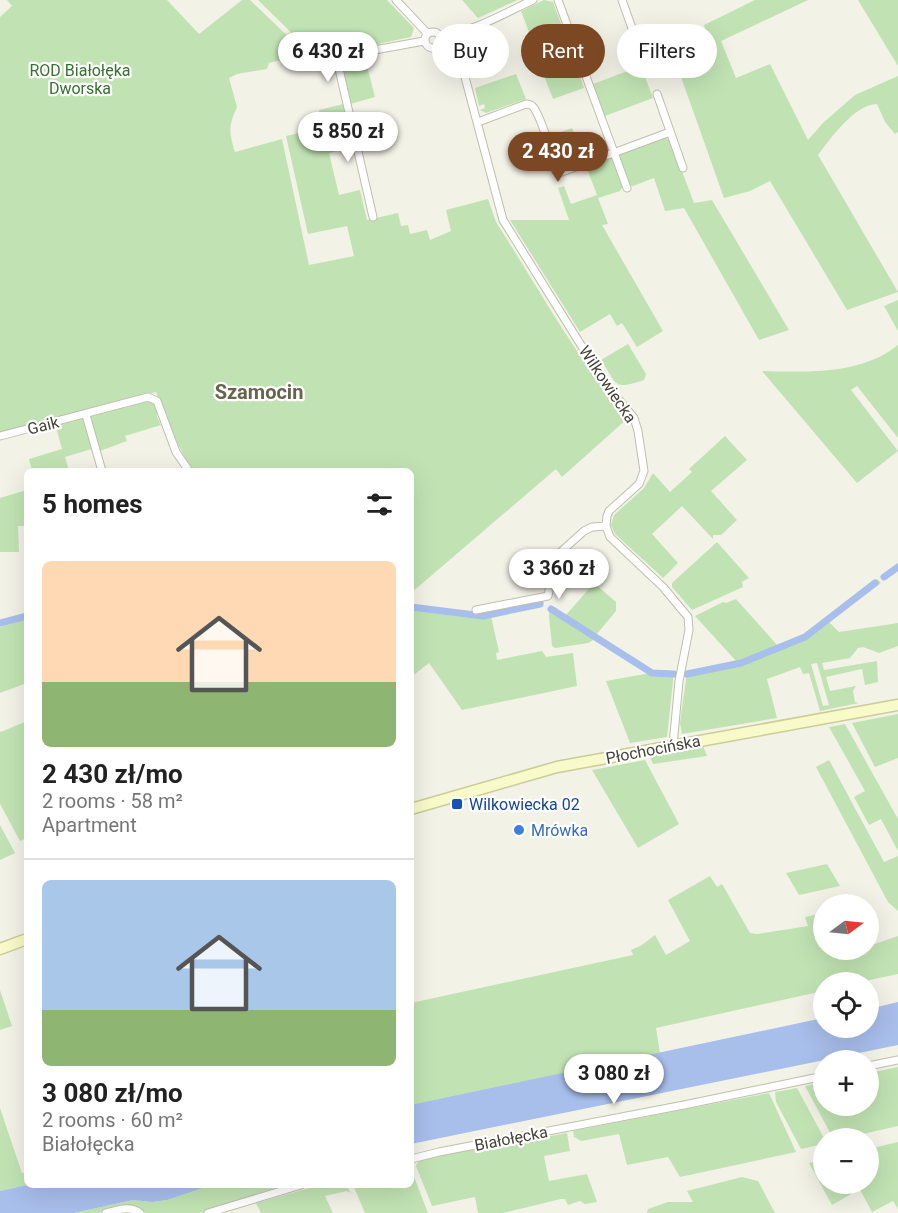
<!DOCTYPE html>
<meta charset="utf-8">
<style>
:root{--surface:#fff;--page:#f2f2f2;--text:#222;--muted:#767676;--line:#e0e0e0;--accent:#7c4824}
body{margin:0;font-family:Roboto,sans-serif;background:var(--page);color:var(--text);height:100vh;display:flex;flex-direction:column;font-size:22px;white-space:nowrap}
*{box-sizing:border-box;margin:0}
p{font-size:20px;color:var(--muted)}
.icon{flex:none;width:33px;height:33px;fill:none;stroke:currentColor;stroke-width:2;stroke-linecap:round;stroke-linejoin:round}
.map{position:relative;flex:1;overflow:hidden}
.panel{position:absolute;left:24px;top:468px;width:390px;height:720px;display:flex;flex-direction:column;background:var(--surface);border-radius:9px;box-shadow:0 6px 24px #0002}
.panel>*{flex:none}
.hud{position:absolute;left:432px;top:24px;width:375px;height:54px;display:flex;gap:12px}
.needle{width:39px;rotate:75deg}
.tools{position:absolute;left:813px;top:894px;display:grid;gap:12px}
.tools a{display:grid;place-items:center;width:66px;height:66px;border-radius:50%;background:var(--surface);box-shadow:0 6px 24px #0002;font-size:30px}
.price{position:absolute;translate:-50% -51px;padding:0 14px;border-radius:21px;background:#fff;color:#222;font-size:20px;line-height:39px;filter:drop-shadow(0 2px 3px #0008)}
.price::after{content:'';position:absolute;left:50%;top:36px;width:18px;height:14px;margin-left:-9px;background:inherit;clip-path:polygon(0 0,100% 0,50% 100%)}
.price.active{background:var(--accent);color:#fff}
ul{padding:0;list-style:none}
li{display:grid;align-content:center;gap:12px;height:318px;padding:0 18px}
li+li{border-top:2px solid var(--line)}
li span{display:grid;place-items:center;height:186px;border-radius:9px;color:#555}
li>.icon{margin-inline-start:auto}
span .icon{width:108px;height:108px;fill:#fffc;stroke-width:1}
li b{font-size:26px}
h2{display:flex;justify-content:space-between;align-items:center;height:72px;padding:0 18px;font-size:26px}
.pill{padding:0 21px;border-radius:27px;background:var(--surface);box-shadow:0 6px 24px #0002;font-size:21px;line-height:54px}
.pill.active{background:var(--accent);color:#fff}
.map>svg:first-child{display:block}
</style>
<div class="map">
<svg width="898" height="1213" viewBox="0 0 898 1213">
<rect width="100%" height="100%" fill="#f2f2e7"/>
<path fill="#c1e3b3" fill-rule="evenodd" d="M7 0H167L199 34 242 0H250L298 46 300 55 269 63 267 69 237 74 229 78 237 107C228 127 229 132 235 152L282 139 309 265 354 256 347 226 308 234 286 136 322 128 319 110 343 104 353 147 329 153 339 195 360 190 367 220 398 213 401 226 408 225 410 234 427 230 430 240 451 231 446 210 488 199 496 222C538 287 577 360 628 418L562 477 556 469 411 593V471H192L172 433 156 392 0 434V17L12 6Z
M258 0H387L414 28 411 37 316 57Z
M462 0H518L478 18Z
M544 0 553 2 563 29 532 40 521 11Z
M755 0H808L721 41 736 78 770 64 808 140 823 123 855 95 898 76V132L895 134 885 122 877 104C854 105 831 138 818 155L898 292 847 310 770 181 750 191 724 198 670 46 706 31 704 25Z
M858 0H898V66Z
M364 54 375 97 350 104 340 63 348 57Z
M574 59 584 88 553 99 542 71Z
M641 66 653 98 605 116 593 84Z
M516 74 526 99 486 113 480 110 485 108 484 104 479 106 475 88Z
M572 128 584 159 565 166 559 163 550 136Z
M661 137 667 138 671 142 694 203 712 200 789 330 759 340 684 208 665 211 654 178 633 186 628 185 619 156 620 153Z
M608 157 613 159 623 186 620 191 598 198 608 224 602 225 663 331 637 347 622 323 617 326 610 314 580 332 510 220H569L558 188 564 186 571 204 597 195 586 166Z
M898 300V331L884 306Z
M628 344 646 374 644 380C613 390 618 386 601 360Z
M898 345V438L857 386 851 390 898 451 857 483 762 371C807 372 861 375 898 345Z
M151 400 156 404 157 417 161 425 125 436 127 441 100 451 90 416Z
M83 418 92 449 65 457 69 471H32L29 459 62 449 55 424Z
M725 436 747 460 711 491 737 520 721 535H713V539L682 506 652 534 678 563 663 578 615 534 611 525 614 515 644 488 653 473 670 492 692 472 689 469Z
M27 490V526H18L19 552H0V498Z
M717 542 749 578 742 582 743 587 692 610 672 587V583Z
M877 579 881 583 829 622 839 632 898 623V646L879 653 863 647 858 648 850 658 822 663 824 670 877 661 878 682 865 685 862 669 826 677 830 691 856 686 853 691 855 702 859 703 820 711 809 673 803 674 800 667 767 679 777 718 682 734 680 723 687 672 737 662 695 616 723 602 726 603 736 599 778 646 811 631 826 619 825 618ZM817 663 829 705 823 706 811 664Z
M594 583 616 602V611L596 635 653 671 674 672 667 737 630 743 606 681 651 673 595 639 588 643 555 648 552 646 549 616 550 606 566 615Z
M539 601 544 602 543 606 491 616 499 652 496 653 497 660 542 651 546 657 573 653 577 686 462 710 429 663 411 677V604L485 614Z
M27 619V683L0 693V627Z
M898 714V758L875 767 852 723Z
M27 721V838L20 841 0 804V731L1 732Z
M845 724 898 819V851L881 819 869 825 854 797 865 791 829 727Z
M703 746 707 756 653 764 649 755Z
M645 760 679 824 638 848 592 770Z
M829 760 884 862 898 856V911L888 902 816 767Z
M0 825 15 853 0 860Z
M827 864 840 886 799 895 786 873Z
M710 876 717 887 722 884 750 933 757 934 808 926 805 917 823 913 824 950H836L838 954 854 950H868L869 946 898 936V974L860 982H824L823 991 656 1028 660 1053 411 1106V1003L633 955 631 950 642 945 655 935 666 955 690 941 668 900Z
M0 990 12 1026 0 1030Z
M898 1067V1126L845 1138H833L805 1086 823 1082 824 1106H868L869 1073Z
M797 1088 824 1138 823 1144 801 1149 776 1102 775 1092Z
M769 1093 796 1152 680 1177 668 1157 627 1165 619 1134 581 1141 574 1137 573 1131Z
M0 1108 22 1173 27 1172V1185L0 1191Z
M567 1133 570 1151 544 1156 549 1181 587 1174 597 1202 585 1204 580 1201 568 1205 565 1199H561L503 1213H478L475 1197 432 1206 416 1166 419 1160 502 1143 524 1141Z
M898 1142V1209L893 1201 872 1212 857 1184H868L869 1149Z
M823 1160 824 1184H848L853 1193 832 1205 809 1163Z
M411 1169 428 1213H365L353 1185H411Z
M742 1177 758 1181 775 1213H647L648 1209 668 1202H693L687 1191Z
M212 1185H285L200 1213H146L134 1205 98 1213H74L133 1200 152 1202 167 1200Z
M320 1185H346L351 1193 347 1191 325 1196 333 1213H261L256 1203Z"/>
<path fill="#a8beeb" d="M898 1002V1045L411 1144V1105L823 1018 824 1028H868L869 1009Z
M27 1185H212L167 1200 152 1202 133 1200 74 1213H0V1191Z"/>
<g fill="none" stroke-linecap="round" stroke-linejoin="round">
<path stroke="#a8beeb" stroke-width="7" d="M884 577 898 567
M411 607 483 616 540 604
M551 609 652 673 674 674
M0 623 27 616
M687 674 741 663 805 637 875 583"/>
<g stroke="#c0bead" stroke-width="9">
<path id="minor" d="M396 0 427 33
M558 0 627 188
M622 0 638 45
M425 40a8 8 0 1 1 16 0a8 8 0 1 1-16 0Z
M440 36C473 32 503 14 533 0
M439 45 465 77 503 220 604 382 634 418 638 431 644 471 639 484 609 511 607 516 606 526 610 537 663 587 688 617 689 630 679 681 673 745
M336 56 373 217
M314 61 424 41
M657 94 683 168
M478 122 526 104C531 105 531 104 534 108 543 121 551 153 556 169L562 172 670 132
M86 415 102 471
M0 436 148 397 157 401 176 452 189 471
M476 610 548 596 555 557 584 531 592 527 606 526
M868 1066 898 1060
M411 1159 439 1152 684 1105 824 1076
M106 1213C118 1210 130 1205 140 1213
M208 1213 301 1185"/>
</g>
<g stroke="#cccc98" stroke-width="13">
<path id="secondary" d="M411 809 557 767 898 705
M0 949 27 939"/>
</g>
<use href="#minor" stroke="#fff" stroke-width="7"/>
<use href="#secondary" stroke="#f9fac9" stroke-width="10"/>
</g>
<rect fill="#1a4fb4" stroke="#fff" stroke-width="2" x="451" y="798" width="12" height="12" rx="3"/>
<circle fill="#3f7fe0" stroke="#fff" stroke-width="2" cx="519" cy="830" r="6"/>
<g text-anchor="middle" stroke-width="4.5" stroke-linejoin="round" paint-order="stroke">
<g font-size="16" fill="#36722e" stroke="#fff">
<text x="80" y="76">ROD Białołęka<tspan x="80" dy="18">Dworska</tspan></text>
</g>
<g font-size="16" fill="#454337" stroke="#fff">
<text transform="translate(608 384) rotate(56)" y="6">Wilkowiecka</text>
<text transform="translate(43 425) rotate(-14)" y="6">Gaik</text>
<text transform="translate(653 749) rotate(-11)" y="6">Płochocińska</text>
<text transform="translate(511 1138) rotate(-11)" y="6">Białołęcka</text>
</g>
<g font-size="16" fill="#164399" stroke="#fff" text-anchor="start">
<text x="469" y="810">Wilkowiecka 02</text>
</g>
<g font-size="16" fill="#366cbe" stroke="#fff" text-anchor="start">
<text x="531" y="836">Mrówka</text>
</g>
<g font-size="20" font-weight="bold" fill="#67634f" stroke="#fff">
<text x="259" y="399">Szamocin</text>
</g>
</g>
</svg>
<div class="tools">
<a><svg class="needle" viewBox="-14 -14 28 28"><path d="M0-13l5 13h-10z" fill="#e53935"/><path d="M0 13l5-13h-10z" fill="#767676"/></svg></a>
<a><svg class="icon" aria-label="locate" viewBox="0 0 24 24"><circle cx="12" cy="12" r="6"/><path d="M12 2v4M12 18v4M2 12h4M18 12h4"/></svg></a>
<a>+</a>
<a>−</a>
</div>
<b class="price" style="left:328px;top:83px">6 430 zł</b>
<b class="price" style="left:348px;top:163px">5 850 zł</b>
<b class="price active" style="left:558px;top:183px">2 430 zł</b>
<b class="price" style="left:559px;top:600px">3 360 zł</b>
<b class="price" style="left:614px;top:1105px">3 080 zł</b>
<div class="hud">
<a class="pill">Buy</a>
<a class="pill active">Rent</a>
<a class="pill">Filters</a>
</div>
<section class="panel">
<h2>5 homes<svg class="icon" aria-label="filters" viewBox="0 0 24 24"><path d="M4 7h16M4 17h16"/><circle cx="9" cy="7" r="2"/><circle cx="15" cy="17" r="2"/></svg></h2>
<ul>
<li><span style="background:linear-gradient(#ffd9b3 65%,#8fb573 0)"><svg class="icon" aria-label="home" viewBox="0 0 24 24"><path d="M3 11l9-7 9 7M6 9v11h12V9"/></svg></span><div><b>2 430 zł/mo</b><p>2 rooms · 58 m²</p><p>Apartment</p></div></li>
<li><span style="background:linear-gradient(#a9c7e8 70%,#8fb573 0)"><svg class="icon" aria-label="home" viewBox="0 0 24 24"><path d="M3 11l9-7 9 7M6 9v11h12V9"/></svg></span><div><b>3 080 zł/mo</b><p>2 rooms · 60 m²</p><p>Białołęcka</p></div></li>
</ul>
</section>
</div>
